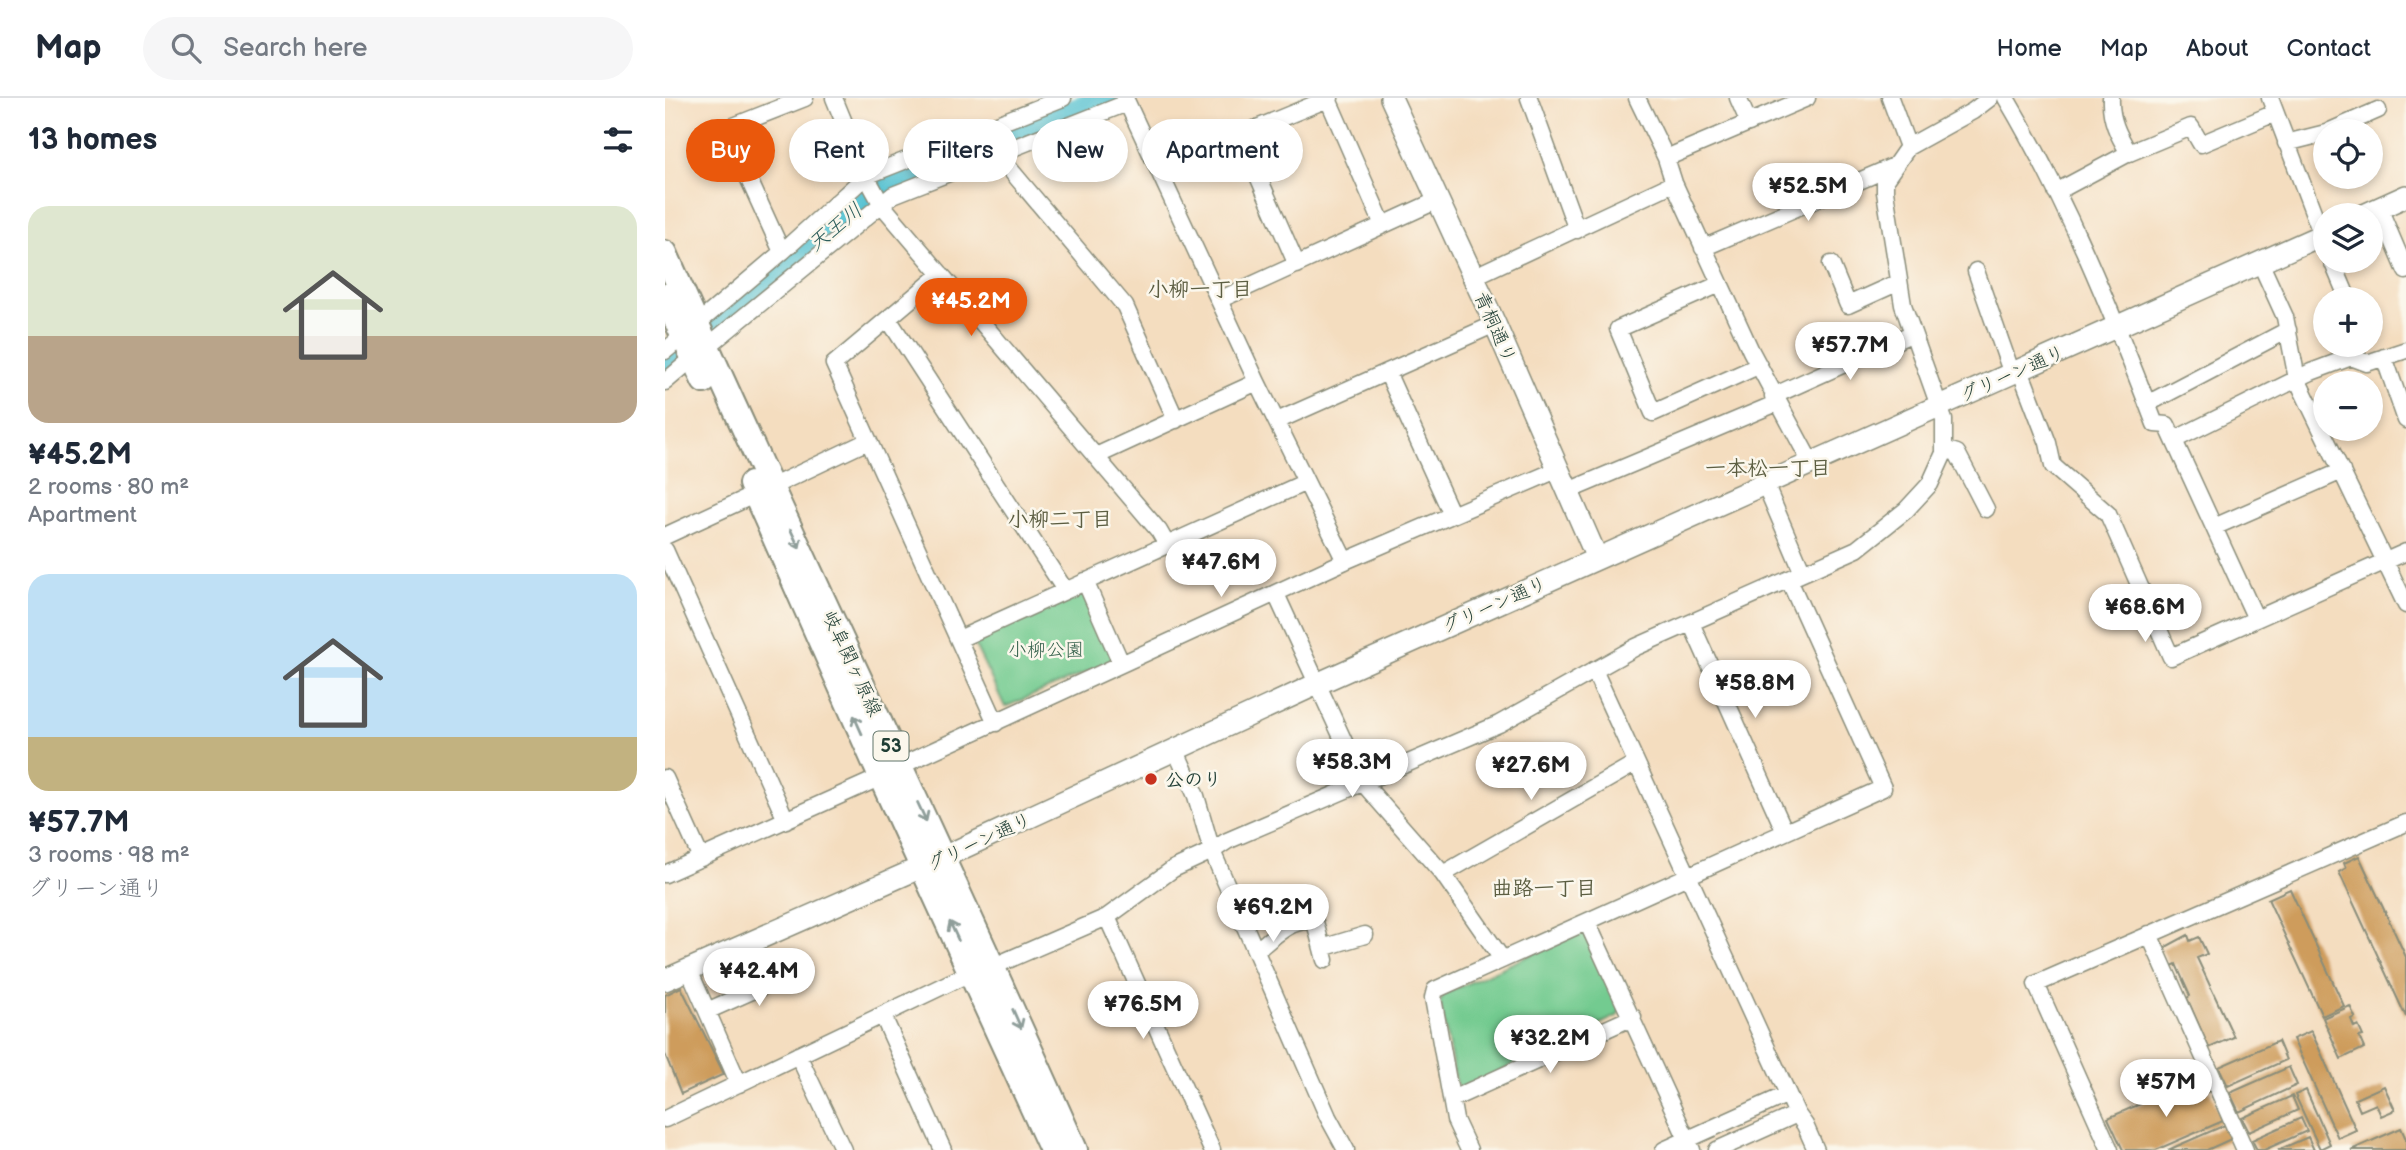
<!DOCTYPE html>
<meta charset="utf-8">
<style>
:root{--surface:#fff;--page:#f6f6f7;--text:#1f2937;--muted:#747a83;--line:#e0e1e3;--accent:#ea580c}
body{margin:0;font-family:"Balsamiq Sans","Klee One",sans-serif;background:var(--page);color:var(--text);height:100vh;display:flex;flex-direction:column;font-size:26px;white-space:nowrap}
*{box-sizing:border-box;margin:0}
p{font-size:23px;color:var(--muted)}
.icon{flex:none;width:38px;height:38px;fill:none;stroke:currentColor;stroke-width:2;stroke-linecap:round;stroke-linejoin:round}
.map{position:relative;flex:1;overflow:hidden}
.panel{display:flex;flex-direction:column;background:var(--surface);width:665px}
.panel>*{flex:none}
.top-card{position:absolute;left:21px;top:21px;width:665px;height:63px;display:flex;gap:14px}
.tools{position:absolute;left:1648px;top:21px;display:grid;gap:14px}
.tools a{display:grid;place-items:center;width:70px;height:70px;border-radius:50%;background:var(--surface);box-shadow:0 4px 10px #0003;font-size:35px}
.price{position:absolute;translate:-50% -60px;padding:0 16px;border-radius:24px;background:#fff;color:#222;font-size:23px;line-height:46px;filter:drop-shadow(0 2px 4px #0008)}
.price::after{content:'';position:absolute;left:50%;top:42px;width:21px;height:16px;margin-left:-10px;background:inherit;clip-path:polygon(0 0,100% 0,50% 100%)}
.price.active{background:var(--accent);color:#fff}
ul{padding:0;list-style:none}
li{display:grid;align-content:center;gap:14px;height:371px;padding:0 28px}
li span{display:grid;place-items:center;height:217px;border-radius:21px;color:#555}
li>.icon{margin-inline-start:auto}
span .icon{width:126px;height:126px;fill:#fffc;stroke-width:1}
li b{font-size:30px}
h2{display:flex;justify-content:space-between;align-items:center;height:84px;padding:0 28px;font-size:30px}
.tag{padding:0 24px;border-radius:32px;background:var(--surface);box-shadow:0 4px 10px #0003;font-size:24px;line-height:63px}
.tag.active{background:var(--accent);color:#fff}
header{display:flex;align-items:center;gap:42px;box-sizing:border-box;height:98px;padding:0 35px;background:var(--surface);border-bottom:2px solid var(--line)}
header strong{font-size:33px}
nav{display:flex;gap:38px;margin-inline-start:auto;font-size:24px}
.search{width:490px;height:63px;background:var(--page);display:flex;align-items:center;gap:18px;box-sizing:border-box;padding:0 24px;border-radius:38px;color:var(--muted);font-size:26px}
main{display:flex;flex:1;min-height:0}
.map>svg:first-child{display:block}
</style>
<header>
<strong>Map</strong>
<div class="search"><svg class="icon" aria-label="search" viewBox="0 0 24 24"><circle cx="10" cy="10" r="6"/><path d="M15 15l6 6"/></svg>Search here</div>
<nav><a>Home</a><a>Map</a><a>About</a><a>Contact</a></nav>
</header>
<main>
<section class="panel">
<h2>13 homes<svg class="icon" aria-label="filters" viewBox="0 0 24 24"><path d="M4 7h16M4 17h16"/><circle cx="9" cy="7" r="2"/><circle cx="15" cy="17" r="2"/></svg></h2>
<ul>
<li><span style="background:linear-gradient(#dfe7d0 60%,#b9a48a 0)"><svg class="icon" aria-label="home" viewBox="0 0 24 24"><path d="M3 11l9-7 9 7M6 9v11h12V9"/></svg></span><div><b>¥45.2M</b><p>2 rooms · 80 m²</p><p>Apartment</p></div></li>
<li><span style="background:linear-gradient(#bfe0f5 75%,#c2b280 0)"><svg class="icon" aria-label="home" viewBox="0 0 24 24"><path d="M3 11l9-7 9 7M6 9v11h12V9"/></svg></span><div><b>¥57.7M</b><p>3 rooms · 98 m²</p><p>グリーン通り</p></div></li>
</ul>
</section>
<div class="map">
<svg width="1741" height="1052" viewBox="0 0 1741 1052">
<rect width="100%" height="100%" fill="#fbf7ec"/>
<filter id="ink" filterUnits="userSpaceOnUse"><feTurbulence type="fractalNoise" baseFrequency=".0143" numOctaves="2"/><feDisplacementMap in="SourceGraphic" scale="14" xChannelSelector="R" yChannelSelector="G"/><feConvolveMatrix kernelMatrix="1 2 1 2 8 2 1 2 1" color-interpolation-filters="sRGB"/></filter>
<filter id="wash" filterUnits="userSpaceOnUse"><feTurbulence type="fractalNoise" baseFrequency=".00686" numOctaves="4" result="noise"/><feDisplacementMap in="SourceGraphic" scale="28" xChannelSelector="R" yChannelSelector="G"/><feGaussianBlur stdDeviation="1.57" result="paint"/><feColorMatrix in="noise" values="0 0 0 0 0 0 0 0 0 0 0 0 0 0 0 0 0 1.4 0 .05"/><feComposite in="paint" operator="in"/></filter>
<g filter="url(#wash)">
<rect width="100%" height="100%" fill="#f4ddbf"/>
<path fill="#73cb90" stroke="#498462" stroke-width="2" d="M418 495 449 563 340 609 307 541Z
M916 834 922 837 956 911 952 918 796 991 791 985 775 904 779 896Z"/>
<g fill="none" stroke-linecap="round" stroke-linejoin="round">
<path stroke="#58c3d3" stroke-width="26" d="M0 269 207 98 245 78 443 0"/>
</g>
<g id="blocks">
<path fill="#ce9c5b" d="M1694 758 1741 859V919L1674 774 1681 770 1679 765Z
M1625 791 1679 908 1657 918 1603 801Z
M1523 837 1525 843 1534 839 1542 856 1532 860 1569 939 1544 950 1522 900 1525 898 1511 866 1505 869 1497 851Z
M16 889 59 976 16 996 0 956V897Z
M1685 908 1690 919 1686 921 1689 929 1693 927 1698 938 1694 939 1699 950 1676 961 1658 920Z
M1646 933 1691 1032 1673 1040 1628 941Z
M1613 943 1621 962 1563 988 1554 969Z
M1624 969 1632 987 1574 1014 1565 995Z
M1532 981 1539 995 1545 993 1558 1023 1491 1052H1458L1443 1020Z
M1719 988 1730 1012 1716 1018 1711 1006 1695 1013 1690 1001Z
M1641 992 1665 1046 1655 1051 1630 997Z
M1627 998 1633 1012 1584 1034 1577 1020Z
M1636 1020 1642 1033 1599 1052H1592L1587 1042Z
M1560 1027 1566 1041 1542 1052H1503Z
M1736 1030 1741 1041V1052H1686Z
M1643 1039 1649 1052H1613Z"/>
</g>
</g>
<g filter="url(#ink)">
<use href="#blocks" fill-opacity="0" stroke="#8a8d7a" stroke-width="2"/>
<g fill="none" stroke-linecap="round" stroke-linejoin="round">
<g stroke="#8a8d7a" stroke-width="19">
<path id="street" d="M169 0 201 78 217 107 494 433 502 447
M460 0 592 284 680 463
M864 0 912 132
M972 0 1001 60 1009 85 1086 253 1146 365
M1073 0 1084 25
M1341 0C1402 103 1447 214 1490 326L1502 327 1591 521
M1446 0C1445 21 1453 37 1464 55
M1605 0 1661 148
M663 1 718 127
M1665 33 1713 12
M1621 45 1661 35
M1243 49 1308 13 1325 0
M333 57 460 208 511 322
M1001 60 1142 0
M1391 94 1464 55 1526 29 1536 46 1610 15
M1714 110 1741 173
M1038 150 1229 68
M117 154 61 31 140 0
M1667 163 1683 201
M1595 164 1620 219 1632 281 1741 507
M1166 166 1183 207 1234 184
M632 167 575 37 665 0
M1311 173 1347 276
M276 176 169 266 331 625
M808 179 1009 85
M1055 186 953 231 988 315 1093 268
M554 202 773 102
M224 222 400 492
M32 226 117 154 201 78 398 0
M42 249 228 97 462 5
M0 253 18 238
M1719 259 1741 322
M1355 272 1383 345 1388 368 1443 416 1506 559 1741 454
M722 274 787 417
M0 284 28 260
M1108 298 1246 236
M1482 306 1623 232
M612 323 830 226
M1509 342 1646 274 1686 259 1702 265 1741 252
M1279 351 1292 355 1321 411
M431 358 592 284
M1100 386 1138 475
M106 389 203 343
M903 393 1112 305
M1549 429 1677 373
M0 438 91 396
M0 452 121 722
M420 483 456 565
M611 496 698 685 778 776 837 861
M1026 525 1120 734
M294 541 641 384
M929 572 1132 1016 1140 1027 1151 1052
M511 653 531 698 547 753 663 1019 681 1052
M235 668 680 463 894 371
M0 680 36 760
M0 776 216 679
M778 776 971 665
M442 819 547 1052
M922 824 1027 1052
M1484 836 1580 1052
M657 850 700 837
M591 853C607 840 628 818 650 824L660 862
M329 868 442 819 508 771 547 753 562 743 834 626 971 549 1192 451 1241 412 1265 386 1279 355V322L1238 207 1220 94V82L1243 49 1225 0
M24 872 74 986
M42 913 132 873
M218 918 278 1052
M133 957 178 1052
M787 1001 968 919
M0 1021 307 874
M804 1052 790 1022 768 900 770 892 1218 690 1124 482
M999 1052 1123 996
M1052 1052 1132 1016
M1445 1052 1371 886 1741 725"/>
</g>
<g stroke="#8a8d7a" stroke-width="24">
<path id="secondary" d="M726 0 830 226 932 460
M1699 117 1741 98
M0 882 259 768 652 586 1661 135"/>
</g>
<g stroke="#8a8d7a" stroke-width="28">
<path id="primary" d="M0 155C133 455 277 752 410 1052
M0 198 39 283
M86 386 216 679 387 1052"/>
</g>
<use href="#street" stroke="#fff" stroke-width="16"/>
<use href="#secondary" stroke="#fff" stroke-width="21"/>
<use href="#primary" stroke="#fff" stroke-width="24"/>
</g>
<defs><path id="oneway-shaft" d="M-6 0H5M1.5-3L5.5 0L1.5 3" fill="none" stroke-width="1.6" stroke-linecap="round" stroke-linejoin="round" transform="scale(1.75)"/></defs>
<g stroke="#8f9e9a">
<use href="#oneway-shaft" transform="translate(130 441) rotate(65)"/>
<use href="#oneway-shaft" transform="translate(193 627) rotate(-114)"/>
<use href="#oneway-shaft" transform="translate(257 714) rotate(65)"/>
<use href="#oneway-shaft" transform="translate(289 833) rotate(-115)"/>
<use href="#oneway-shaft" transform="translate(352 921) rotate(66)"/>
</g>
</g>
<circle fill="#c8321e" stroke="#fbf7ec" stroke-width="2.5" cx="486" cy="681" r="7"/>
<g text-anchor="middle" stroke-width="5" stroke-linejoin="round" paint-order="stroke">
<rect fill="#fbf7ec" stroke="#61756b" stroke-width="2" x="208.5" y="633.5" width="35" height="29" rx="5"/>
<g font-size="18" font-weight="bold" fill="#1f3d34">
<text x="226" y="654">53</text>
</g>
<g font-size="19" fill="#1f3d34" stroke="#fbf7ec">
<text transform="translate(831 229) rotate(66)" y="7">青桐通り</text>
<text transform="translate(1347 275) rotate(-24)" y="7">グリーン通り</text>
<text transform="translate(829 506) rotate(-24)" y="7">グリーン通り</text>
<text transform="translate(188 565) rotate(65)" y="7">岐阜関ヶ原線</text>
<text transform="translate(314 743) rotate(-25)" y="7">グリーン通り</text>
</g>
<g font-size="19" fill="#34604b" stroke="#fbf7ec">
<text x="381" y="558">小柳公園</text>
</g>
<g font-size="19" font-weight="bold" fill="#1f3d34" stroke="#fbf7ec" text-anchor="start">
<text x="500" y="688">公のり</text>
</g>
<g font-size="21" font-style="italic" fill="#2d5e5c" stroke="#fbf7ec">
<text transform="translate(170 129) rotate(-39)" y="7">天王川</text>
</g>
<g font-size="21" font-weight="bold" fill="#5c5e42" stroke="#fbf7ec">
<text x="535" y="198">小柳一丁目</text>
<text x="1103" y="377">一本松一丁目</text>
<text x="395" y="428">小柳二丁目</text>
<text x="879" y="797">曲路一丁目</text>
</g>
</g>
</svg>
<div class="tools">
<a><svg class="icon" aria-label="locate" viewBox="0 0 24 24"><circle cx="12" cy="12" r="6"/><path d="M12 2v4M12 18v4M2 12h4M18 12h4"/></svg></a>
<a><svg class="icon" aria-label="layers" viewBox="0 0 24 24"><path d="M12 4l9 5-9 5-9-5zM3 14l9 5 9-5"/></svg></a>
<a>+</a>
<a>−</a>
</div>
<b class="price" style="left:1143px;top:125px">¥52.5M</b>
<b class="price active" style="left:306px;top:240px">¥45.2M</b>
<b class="price" style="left:1185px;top:284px">¥57.7M</b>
<b class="price" style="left:556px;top:501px">¥47.6M</b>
<b class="price" style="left:1480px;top:546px">¥68.6M</b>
<b class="price" style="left:1090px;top:622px">¥58.8M</b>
<b class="price" style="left:687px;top:701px">¥58.3M</b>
<b class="price" style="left:866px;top:704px">¥27.6M</b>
<b class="price" style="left:608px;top:846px">¥69.2M</b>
<b class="price" style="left:94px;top:910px">¥42.4M</b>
<b class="price" style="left:478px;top:943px">¥76.5M</b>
<b class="price" style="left:885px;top:977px">¥32.2M</b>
<b class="price" style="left:1501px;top:1021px">¥57M</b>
<div class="top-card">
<a class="tag active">Buy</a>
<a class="tag">Rent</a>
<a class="tag">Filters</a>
<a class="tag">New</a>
<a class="tag">Apartment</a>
</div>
</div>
</main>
